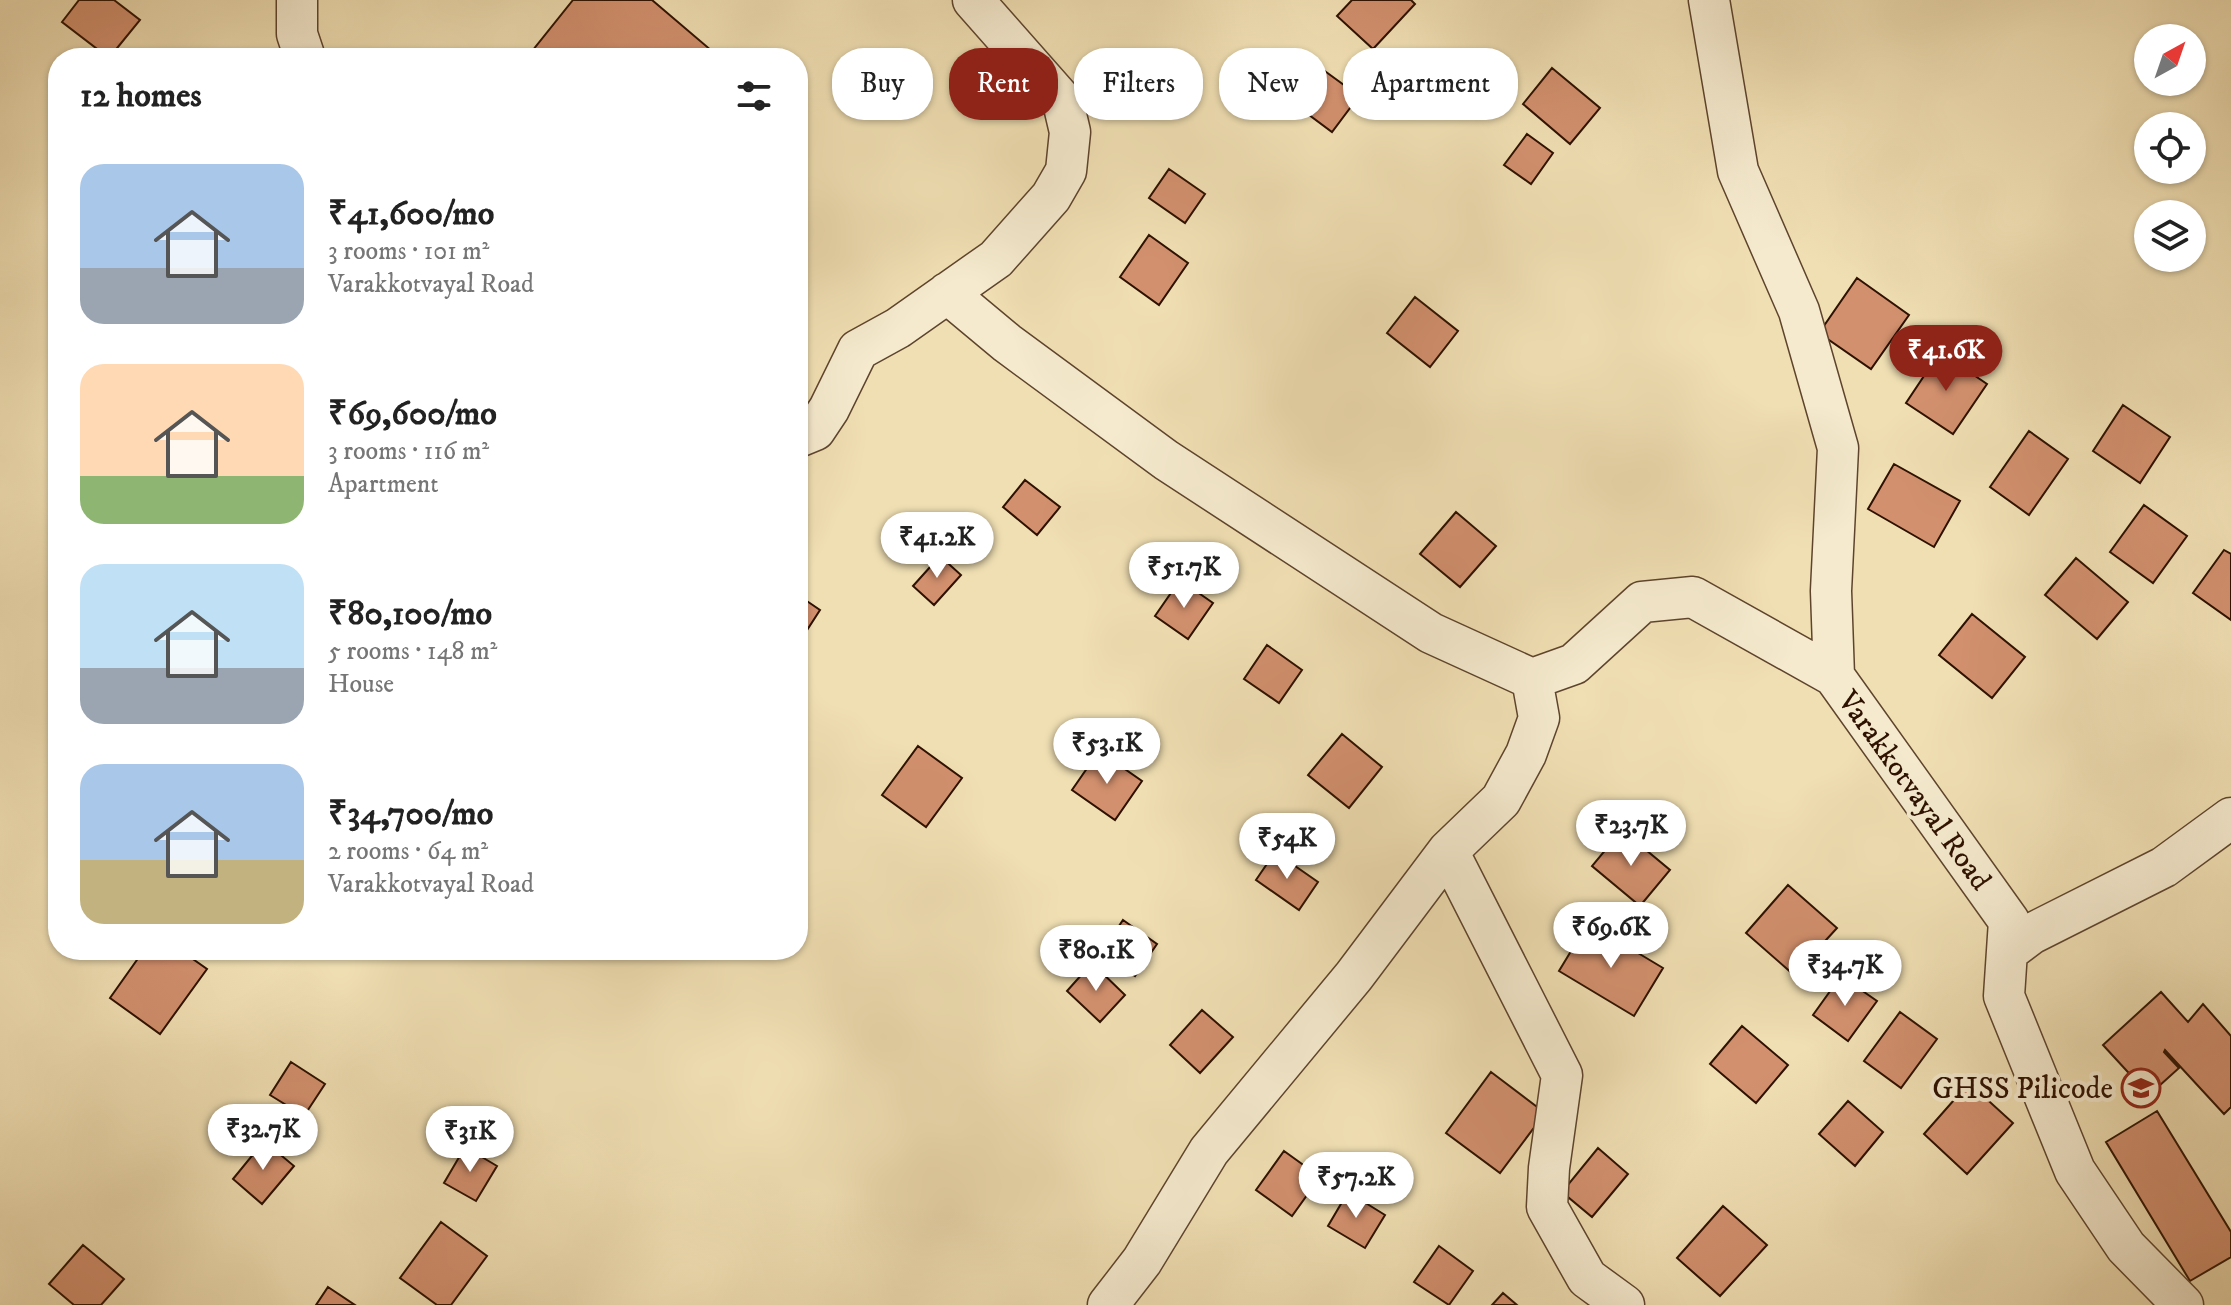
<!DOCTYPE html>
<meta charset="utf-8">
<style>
:root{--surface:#fff;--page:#f2f2f2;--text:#222;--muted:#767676;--accent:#8f2418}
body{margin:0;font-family:"IM FELL DW Pica",serif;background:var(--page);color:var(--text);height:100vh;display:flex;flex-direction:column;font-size:30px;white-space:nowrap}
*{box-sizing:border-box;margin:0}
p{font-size:26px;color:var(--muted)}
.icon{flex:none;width:44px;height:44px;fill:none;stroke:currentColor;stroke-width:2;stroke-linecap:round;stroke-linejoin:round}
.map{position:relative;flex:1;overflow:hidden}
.details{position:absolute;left:48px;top:48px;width:760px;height:912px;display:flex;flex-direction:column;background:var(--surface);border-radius:32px;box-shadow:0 2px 6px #0004}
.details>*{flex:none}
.guide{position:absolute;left:832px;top:48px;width:760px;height:72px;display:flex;gap:16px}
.needle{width:52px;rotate:40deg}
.buttons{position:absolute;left:2134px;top:24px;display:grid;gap:16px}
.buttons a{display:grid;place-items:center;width:72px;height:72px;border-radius:50%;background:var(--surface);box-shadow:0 2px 6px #0004;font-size:40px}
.price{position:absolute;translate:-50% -68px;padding:0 18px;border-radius:28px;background:#fff;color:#222;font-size:26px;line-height:52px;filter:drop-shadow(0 2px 4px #0008)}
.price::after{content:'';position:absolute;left:50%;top:48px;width:24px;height:18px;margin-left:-12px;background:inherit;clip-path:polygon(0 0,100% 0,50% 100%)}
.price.active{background:var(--accent);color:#fff}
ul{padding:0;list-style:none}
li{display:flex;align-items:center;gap:24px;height:200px;padding:0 32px}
li span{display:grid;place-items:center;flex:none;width:224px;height:160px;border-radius:24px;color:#555}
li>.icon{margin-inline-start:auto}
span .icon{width:96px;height:96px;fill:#fffc;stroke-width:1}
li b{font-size:34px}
h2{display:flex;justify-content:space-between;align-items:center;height:96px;padding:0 32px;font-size:34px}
.pill{padding:0 28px;border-radius:32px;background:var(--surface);box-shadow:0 2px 6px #0004;font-size:28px;line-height:72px}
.pill.active{background:var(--accent);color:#fff}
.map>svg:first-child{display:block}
</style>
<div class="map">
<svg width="2231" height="1305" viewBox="0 0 2231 1305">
<rect width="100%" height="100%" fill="#f0dfb3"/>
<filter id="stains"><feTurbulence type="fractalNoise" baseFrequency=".0025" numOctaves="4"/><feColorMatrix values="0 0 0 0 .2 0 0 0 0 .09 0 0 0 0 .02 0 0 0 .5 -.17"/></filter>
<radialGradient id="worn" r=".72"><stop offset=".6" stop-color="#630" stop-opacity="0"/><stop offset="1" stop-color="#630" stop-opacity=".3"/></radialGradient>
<path fill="#d2906e" stroke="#2e1100" stroke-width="2" d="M79 0H114L140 20 109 58 62 22Z
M573 0H652L712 51 706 58H541L533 50Z
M1352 0H1411L1415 4 1373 49 1337 16Z
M1311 61 1359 96 1332 132 1285 97Z
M1552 68 1600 108 1570 144 1523 104Z
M1527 134 1553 153 1531 184 1504 165Z
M1169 169 1205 194 1185 223 1149 198Z
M1149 235 1188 263 1159 305 1120 277Z
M1857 278 1909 315 1871 369 1819 333Z
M1415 297 1458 331 1430 367 1387 333Z
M1940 352 1987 384 1953 434 1906 403Z
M2123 405 2170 437 2140 483 2093 451Z
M2029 431 2068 459 2029 515 1990 487Z
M1894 464 1960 501 1934 547 1868 509Z
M1025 480 1060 507 1037 535 1003 507Z
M2144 505 2187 536 2153 583 2110 552Z
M1456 512 1496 546 1460 587 1420 554Z
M2224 550 2231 554V620L2193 593Z
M940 556 961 575 934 605 913 586Z
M2076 558 2128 602 2097 639 2045 595Z
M1180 580 1213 603 1188 639 1155 616Z
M798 595 820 610 798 644Z
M1972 614 2025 657 1992 698 1939 655Z
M1267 645 1302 670 1279 703 1244 679Z
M1342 734 1382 767 1349 808 1308 775Z
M918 746 962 778 926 827 882 795Z
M1099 751 1142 781 1115 820 1072 790Z
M1622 830 1670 870 1640 906 1592 866Z
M1275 852 1318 882 1299 910 1256 880Z
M1788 885 1837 928 1794 975 1746 933Z
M1123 920 1157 944 1135 976 1101 953Z
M1588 923 1663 968 1634 1016 1559 971Z
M144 950H180L207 969 160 1034 110 998Z
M1092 963 1125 995 1100 1022 1067 991Z
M1841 976 1877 1001 1848 1041 1813 1015Z
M2161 992 2188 1022 2203 1004 2231 1036V1107L2224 1114 2165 1050 2164 1052 2179 1068 2149 1095 2103 1045Z
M1202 1010 1233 1037 1200 1073 1170 1045Z
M1900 1012 1937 1039 1901 1088 1864 1061Z
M1742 1026 1788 1065 1756 1103 1710 1064Z
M291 1062 325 1084 304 1116 270 1095Z
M1491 1072 1545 1113 1500 1173 1446 1133Z
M1969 1083 2013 1123 1967 1174 1924 1134Z
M1848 1101 1883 1132 1855 1166 1819 1134Z
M2157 1111 2231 1232V1257L2190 1281 2106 1142Z
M264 1141 294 1166 262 1204 233 1179Z
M465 1147 497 1166 476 1201 444 1183Z
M1598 1148 1628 1174 1592 1217 1562 1192Z
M1284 1151 1320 1177 1292 1216 1256 1190Z
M1348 1192 1385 1215 1365 1248 1328 1226Z
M1723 1206 1767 1245 1720 1296 1677 1258Z
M441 1222 487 1256 451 1305H437L400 1278Z
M83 1245 124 1279 101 1305H74L49 1284Z
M1439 1246 1473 1271 1449 1305 1414 1282Z
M328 1287 355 1305H316Z
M1503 1293 1517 1305H1492Z"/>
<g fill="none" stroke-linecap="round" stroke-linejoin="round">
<g stroke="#5e442d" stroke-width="43">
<path id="street" d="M297 0V34L305 58
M1709 0 1738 171 1799 311 1838 448 1831 591 1834 676 2009 921 2004 996 2075 1171 2126 1247 2183 1305
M947 293 1007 343 1166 460 1431 633 1532 679 1574 664 1642 602 1693 597 1834 676
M798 437 815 430 829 409 858 350 898 328 996 259 1051 197 1066 171 1070 132 1063 102 973 0
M1448 851 1562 1075 1549 1168 1547 1207 1587 1278 1624 1305
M2007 952 2031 934 2164 867 2231 818
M1108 1305 1142 1261 1209 1151 1354 976 1448 851 1501 800 1526 754 1539 718 1532 679"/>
</g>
<use href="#street" stroke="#f5eace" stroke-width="40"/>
</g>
<defs>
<g id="school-ring" transform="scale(2)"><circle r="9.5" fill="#f5eace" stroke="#8f2418" stroke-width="1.5"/><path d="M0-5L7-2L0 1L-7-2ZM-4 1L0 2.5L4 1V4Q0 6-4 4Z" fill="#8f2418"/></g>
</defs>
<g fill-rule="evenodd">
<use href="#school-ring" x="2141" y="1088"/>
</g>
<g text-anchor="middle" stroke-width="8" stroke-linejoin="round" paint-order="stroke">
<g font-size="30" fill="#2e1100" stroke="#f5eace">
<text transform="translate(1915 790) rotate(54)" y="10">Varakkotvayal Road</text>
</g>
<g font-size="30" fill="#2e1100" stroke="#f5eace" text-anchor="end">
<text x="2113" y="1098">GHSS Pilicode</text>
</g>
</g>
<rect width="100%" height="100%" filter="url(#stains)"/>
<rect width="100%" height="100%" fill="url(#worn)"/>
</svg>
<div class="buttons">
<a><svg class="needle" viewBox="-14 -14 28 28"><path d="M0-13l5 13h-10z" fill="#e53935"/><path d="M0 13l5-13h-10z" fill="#767676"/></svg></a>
<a><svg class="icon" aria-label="locate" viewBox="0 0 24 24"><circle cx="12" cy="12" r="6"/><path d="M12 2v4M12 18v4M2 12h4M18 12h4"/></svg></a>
<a><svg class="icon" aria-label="layers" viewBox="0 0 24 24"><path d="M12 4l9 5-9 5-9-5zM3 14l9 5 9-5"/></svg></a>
</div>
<b class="price active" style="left:1946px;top:393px">₹41.6K</b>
<b class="price" style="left:937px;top:580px">₹41.2K</b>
<b class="price" style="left:1184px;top:610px">₹51.7K</b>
<b class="price" style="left:1107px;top:786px">₹53.1K</b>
<b class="price" style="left:1631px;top:868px">₹23.7K</b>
<b class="price" style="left:1287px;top:881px">₹54K</b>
<b class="price" style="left:1611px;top:970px">₹69.6K</b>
<b class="price" style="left:1096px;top:993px">₹80.1K</b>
<b class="price" style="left:1845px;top:1008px">₹34.7K</b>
<b class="price" style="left:263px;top:1172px">₹32.7K</b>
<b class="price" style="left:470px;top:1174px">₹31K</b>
<b class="price" style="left:1356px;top:1220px">₹57.2K</b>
<div class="guide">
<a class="pill">Buy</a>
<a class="pill active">Rent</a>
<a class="pill">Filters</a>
<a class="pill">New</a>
<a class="pill">Apartment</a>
</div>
<section class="details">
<h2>12 homes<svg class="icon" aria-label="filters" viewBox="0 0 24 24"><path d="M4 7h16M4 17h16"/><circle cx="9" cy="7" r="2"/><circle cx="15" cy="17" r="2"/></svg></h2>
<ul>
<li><span style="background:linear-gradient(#a9c7e8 65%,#9aa5b1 0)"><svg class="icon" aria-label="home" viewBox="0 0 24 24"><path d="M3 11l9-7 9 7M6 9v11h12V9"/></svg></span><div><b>₹41,600/mo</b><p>3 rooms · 101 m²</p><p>Varakkotvayal Road</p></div></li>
<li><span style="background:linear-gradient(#ffd9b3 70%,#8fb573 0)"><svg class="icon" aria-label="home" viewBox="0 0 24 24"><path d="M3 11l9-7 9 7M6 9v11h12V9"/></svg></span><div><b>₹69,600/mo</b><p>3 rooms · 116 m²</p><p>Apartment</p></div></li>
<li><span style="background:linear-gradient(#bfe0f5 65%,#9aa5b1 0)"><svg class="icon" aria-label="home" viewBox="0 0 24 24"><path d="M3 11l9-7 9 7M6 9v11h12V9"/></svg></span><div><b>₹80,100/mo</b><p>5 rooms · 148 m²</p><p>House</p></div></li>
<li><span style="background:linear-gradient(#a9c7e8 60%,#c2b280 0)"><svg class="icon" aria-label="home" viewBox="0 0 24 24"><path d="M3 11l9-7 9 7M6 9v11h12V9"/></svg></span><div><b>₹34,700/mo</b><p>2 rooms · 64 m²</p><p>Varakkotvayal Road</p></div></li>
</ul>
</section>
</div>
